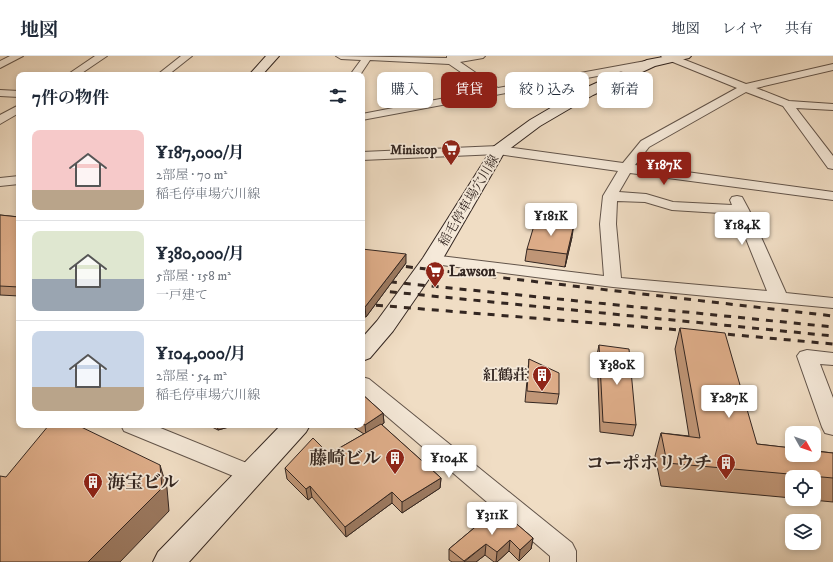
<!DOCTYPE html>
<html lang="ja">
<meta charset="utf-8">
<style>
:root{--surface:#fff;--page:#f2f2f3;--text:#1f2937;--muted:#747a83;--line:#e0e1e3;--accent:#8f2418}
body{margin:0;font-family:"IM FELL DW Pica","Noto Serif JP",serif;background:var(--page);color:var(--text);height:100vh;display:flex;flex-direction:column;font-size:15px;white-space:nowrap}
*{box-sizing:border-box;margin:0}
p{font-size:13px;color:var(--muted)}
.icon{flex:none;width:22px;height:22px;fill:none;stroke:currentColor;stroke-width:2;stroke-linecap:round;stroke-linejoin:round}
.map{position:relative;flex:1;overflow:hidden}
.drawer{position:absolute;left:16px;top:16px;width:349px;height:356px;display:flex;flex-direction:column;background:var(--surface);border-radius:8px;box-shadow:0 2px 6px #0003}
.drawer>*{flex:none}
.banner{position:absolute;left:377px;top:16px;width:380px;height:36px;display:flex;gap:8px}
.needle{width:26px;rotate:130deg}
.controls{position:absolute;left:785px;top:370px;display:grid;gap:8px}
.controls a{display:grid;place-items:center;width:36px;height:36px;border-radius:8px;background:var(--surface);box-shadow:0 2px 6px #0003;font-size:20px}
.price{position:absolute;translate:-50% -34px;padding:0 9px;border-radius:4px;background:#fff;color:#222;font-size:13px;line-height:26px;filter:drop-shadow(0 1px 2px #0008)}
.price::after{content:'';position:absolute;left:50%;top:24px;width:12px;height:9px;margin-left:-6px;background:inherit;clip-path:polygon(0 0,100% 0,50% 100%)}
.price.current{background:var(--accent);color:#fff}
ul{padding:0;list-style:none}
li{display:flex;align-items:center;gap:12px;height:100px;padding:0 16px}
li+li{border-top:1px solid var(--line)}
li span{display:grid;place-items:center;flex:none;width:112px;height:80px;border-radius:8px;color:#555}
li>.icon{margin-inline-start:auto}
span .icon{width:48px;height:48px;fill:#fffc;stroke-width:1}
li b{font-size:17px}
h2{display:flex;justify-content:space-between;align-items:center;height:48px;padding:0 16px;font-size:17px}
.pill{padding:0 14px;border-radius:8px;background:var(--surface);box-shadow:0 2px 6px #0003;font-size:14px;line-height:36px}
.pill.current{background:var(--accent);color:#fff}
header{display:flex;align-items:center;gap:24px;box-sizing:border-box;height:56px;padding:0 20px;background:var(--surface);border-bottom:1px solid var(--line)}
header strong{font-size:19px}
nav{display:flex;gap:22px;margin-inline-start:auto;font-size:14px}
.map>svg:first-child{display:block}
</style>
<header>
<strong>地図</strong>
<nav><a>地図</a><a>レイヤ</a><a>共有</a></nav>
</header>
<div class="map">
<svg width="833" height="506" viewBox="0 0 833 506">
<rect width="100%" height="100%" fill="#f0ddc4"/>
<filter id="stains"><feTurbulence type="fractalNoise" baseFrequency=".005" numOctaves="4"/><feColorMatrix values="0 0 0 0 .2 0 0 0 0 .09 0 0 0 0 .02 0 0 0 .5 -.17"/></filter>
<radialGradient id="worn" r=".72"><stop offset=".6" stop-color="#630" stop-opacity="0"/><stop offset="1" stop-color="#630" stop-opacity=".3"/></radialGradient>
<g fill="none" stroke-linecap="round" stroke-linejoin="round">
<g stroke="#62544a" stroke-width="2">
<path id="street" d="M10 0H23L0 12V5Z
M95 0H107L79 19H67Z
M181 0H192L168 19H157Z
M336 0 447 2V0H485L483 2 460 6 498 32 651 4 656 7 651 10 362 64V58L487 34 449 8 370 4 360 19H350L361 4 341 3Z
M661 0H675L746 28 833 8V14L756 32 789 45 833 48V54L796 52 833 100V113L828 112 783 50 746 36 649 91 635 109 833 136V144L630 117 619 136 646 138 673 146 732 149 730 144 732 141 737 140 742 141 749 154 786 237 833 242V252L613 231 426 207 424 204 426 201 432 199 604 220 600 168 603 140 618 115 498 98 362 104V96L498 90 623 107 641 85 737 32 663 2ZM617 145 645 146 672 154 736 158 767 235 621 222 616 168Z
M0 34 19 35V41L0 40Z
M19 49V57L0 68V59Z
M19 120V128L0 130V122Z
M807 294 833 297V309L820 308 833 342V379L825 377 822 371 797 300 800 296Z
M362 321 369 323 572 487 576 495V506H550V500L362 339Z
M121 369H153L259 412 263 418 259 424 251 427 243 424 124 375Z"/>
</g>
<g stroke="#332621" stroke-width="2">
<path id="secondary" d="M266 0H279L262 19H249Z
M668 0H691L689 2 655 10 593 39 540 70 504 97 442 204 393 275 370 302 362 305V282L377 265 423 202 493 91 530 64 583 33 647 4Z
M281 369H310L306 376 189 506H153L158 496Z"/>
</g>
<use href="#street" fill="#f5e9d9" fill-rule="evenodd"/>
<use href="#secondary" fill="#f5e9d9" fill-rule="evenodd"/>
<path stroke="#332621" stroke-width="3" stroke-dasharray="7 7" stroke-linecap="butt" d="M392 209 833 260
M362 223 833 271
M362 233 833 280
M362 248 692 275
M714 277 833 288"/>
</g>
<path fill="#c09677" stroke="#332621" d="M0 159 19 161V240L0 239Z
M572 181 565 211 525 205 527 193Z
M362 193 406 207 366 261H362Z
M680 272 757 388 833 397V446L802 443H814V421H792V442L661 430 655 400 661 377 689 380 675 293Z
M599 289 636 369 633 380 600 376 597 299Z
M529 303 559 338 557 348 525 346Z
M362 338 383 357 384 367 382 369 441 422 440 432 402 457 392 447 346 481 312 441 308 444 287 423 285 412 329 398 364 378 350 369H362Z
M208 369H236L218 374Z
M498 452 533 482 531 493 519 505 509 495 497 506H494L485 499 476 506H452L449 504V493Z"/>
<path fill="#9c7a61" stroke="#332621" d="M574 168 572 181 565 211 567 198Z
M406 198V207L366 261 365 251Z
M383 357 384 367 366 379 365 369Z
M217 369H236L218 374Z
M160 409 167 432 169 455 120 506H88Z
M441 422 440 432 402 457V446Z
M310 430 312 441 308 444 306 433Z
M392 436V447L346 481 345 471Z
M533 482 531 493 519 505 520 494Z
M510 484 509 495 497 506H496L497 496Z
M486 488 485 499 476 506H464Z"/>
<path fill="#dfae8a" stroke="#332621" d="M0 159 19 161V231L0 230Z
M536 163 574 168 567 198 527 193Z
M362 193 406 198 365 251H362Z
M680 272 725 277 757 388 792 392V399H814V395L833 397V422L667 407 661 377 700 382Z
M599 289 629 293 636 369 603 366Z
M529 303 559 317V338L527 335Z
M362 338 383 357 365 369 362 367Z
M381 368 441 422 402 446 392 436 345 471 310 430 306 433 285 412 313 382 329 398Z
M49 369H77L160 409 162 432 88 506H0V420L6 421Z
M498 452 533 482 520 494 510 484 497 496 486 488 464 505 449 493Z"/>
<defs>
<g id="supermarket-pin" transform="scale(1)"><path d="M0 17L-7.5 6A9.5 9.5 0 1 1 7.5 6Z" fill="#8f2418" stroke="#f5e9d9"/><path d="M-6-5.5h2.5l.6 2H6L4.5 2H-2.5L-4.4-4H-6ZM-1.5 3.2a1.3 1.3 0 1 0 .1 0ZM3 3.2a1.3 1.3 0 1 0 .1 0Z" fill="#fff"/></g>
<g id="building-pin" transform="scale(1)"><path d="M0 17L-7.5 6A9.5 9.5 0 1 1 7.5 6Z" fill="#8f2418" stroke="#f5e9d9"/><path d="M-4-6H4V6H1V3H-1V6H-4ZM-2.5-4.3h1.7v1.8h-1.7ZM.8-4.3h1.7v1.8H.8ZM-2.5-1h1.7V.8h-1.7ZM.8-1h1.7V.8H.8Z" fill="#fff"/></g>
</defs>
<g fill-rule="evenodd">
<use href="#supermarket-pin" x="451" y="93"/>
<use href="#supermarket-pin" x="435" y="215"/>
<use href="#building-pin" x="542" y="319"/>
<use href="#building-pin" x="395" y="402"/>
<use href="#building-pin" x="726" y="407"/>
<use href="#building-pin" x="93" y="426"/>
</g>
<g text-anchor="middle" stroke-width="3.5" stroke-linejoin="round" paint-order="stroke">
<g font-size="13" font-weight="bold" fill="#332621" stroke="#f5e9d9" text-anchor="end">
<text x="437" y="98">Ministop</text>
</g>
<g font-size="13" fill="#332621" stroke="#f5e9d9">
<text transform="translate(468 144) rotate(-59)" y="5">稲毛停車場穴川線</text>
</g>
<g font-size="15" font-weight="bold" fill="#332621" stroke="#f5e9d9" text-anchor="start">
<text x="449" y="220">Lawson</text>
<text x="528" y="324" text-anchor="end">紅鶴荘</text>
</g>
<g font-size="18" font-weight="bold" fill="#332621" stroke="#f5e9d9" text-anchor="end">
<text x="381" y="408">藤崎ビル</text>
<text x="712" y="413">コーポホリウチ</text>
<text x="107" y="432" text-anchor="start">海宝ビル</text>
</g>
</g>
<rect width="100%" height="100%" filter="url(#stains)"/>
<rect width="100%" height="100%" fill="url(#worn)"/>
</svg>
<div class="controls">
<a><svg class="needle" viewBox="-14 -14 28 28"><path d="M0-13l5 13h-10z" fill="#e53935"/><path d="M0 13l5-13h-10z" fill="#747a83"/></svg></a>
<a><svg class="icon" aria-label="locate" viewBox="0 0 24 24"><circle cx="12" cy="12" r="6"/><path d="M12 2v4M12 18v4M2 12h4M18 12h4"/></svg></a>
<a><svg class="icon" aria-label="layers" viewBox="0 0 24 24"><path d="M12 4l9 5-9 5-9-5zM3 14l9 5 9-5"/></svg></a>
</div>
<b class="price current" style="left:664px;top:130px">¥187K</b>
<b class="price" style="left:551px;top:181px">¥181K</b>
<b class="price" style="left:742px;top:190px">¥184K</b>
<b class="price" style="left:617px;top:330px">¥380K</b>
<b class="price" style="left:729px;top:363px">¥287K</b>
<b class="price" style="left:449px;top:423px">¥104K</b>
<b class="price" style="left:492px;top:480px">¥311K</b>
<div class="banner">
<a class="pill">購入</a>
<a class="pill current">賃貸</a>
<a class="pill">絞り込み</a>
<a class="pill">新着</a>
</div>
<section class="drawer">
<h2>7件の物件<svg class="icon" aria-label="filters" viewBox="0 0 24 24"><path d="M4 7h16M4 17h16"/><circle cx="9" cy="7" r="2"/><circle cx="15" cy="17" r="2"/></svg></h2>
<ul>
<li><span style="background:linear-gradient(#f6c9c9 75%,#b9a48a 0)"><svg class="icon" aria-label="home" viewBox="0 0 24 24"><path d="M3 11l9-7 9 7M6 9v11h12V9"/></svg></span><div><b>¥187,000/月</b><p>2部屋 · 70 m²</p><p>稲毛停車場穴川線</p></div></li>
<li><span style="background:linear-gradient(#dfe7d0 60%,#9aa5b1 0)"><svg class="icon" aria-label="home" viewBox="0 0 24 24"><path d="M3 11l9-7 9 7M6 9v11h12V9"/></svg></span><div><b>¥380,000/月</b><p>5部屋 · 158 m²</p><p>一戸建て</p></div></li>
<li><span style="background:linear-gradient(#c9d6e8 70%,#b9a48a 0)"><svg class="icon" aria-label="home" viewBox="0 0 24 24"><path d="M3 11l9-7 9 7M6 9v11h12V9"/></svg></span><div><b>¥104,000/月</b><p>2部屋 · 54 m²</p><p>稲毛停車場穴川線</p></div></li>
</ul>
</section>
</div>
